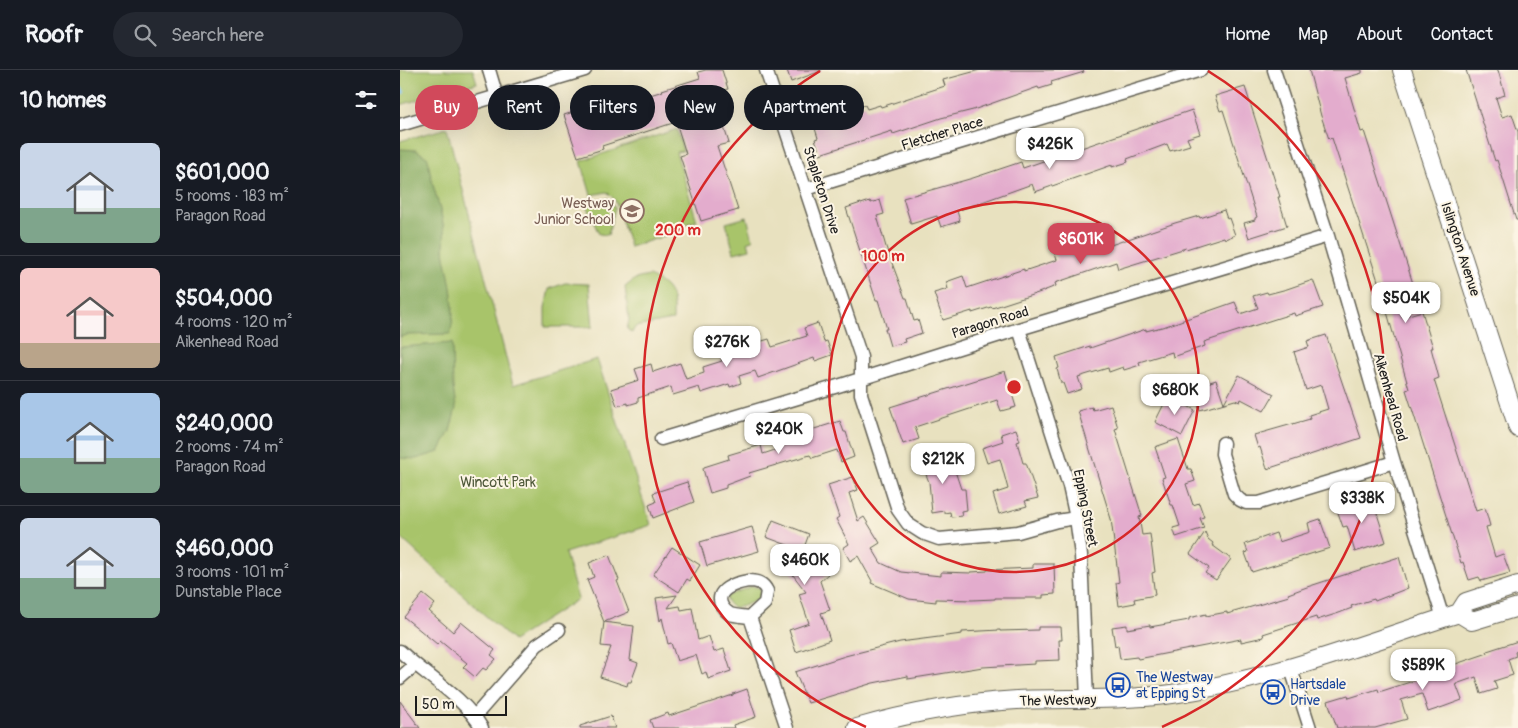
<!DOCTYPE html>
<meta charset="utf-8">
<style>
:root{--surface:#171b24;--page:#242831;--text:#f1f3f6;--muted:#9ea1a6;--line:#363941;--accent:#d1495b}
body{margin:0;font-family:Pangolin,sans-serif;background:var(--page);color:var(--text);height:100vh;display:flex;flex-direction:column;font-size:19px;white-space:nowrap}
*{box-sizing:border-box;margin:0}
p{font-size:16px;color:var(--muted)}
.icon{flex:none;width:28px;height:28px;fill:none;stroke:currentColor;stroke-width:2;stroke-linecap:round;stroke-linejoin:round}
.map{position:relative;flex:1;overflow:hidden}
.details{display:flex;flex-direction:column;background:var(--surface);width:400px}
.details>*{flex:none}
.banner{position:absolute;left:15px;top:15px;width:475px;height:45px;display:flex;gap:10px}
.scale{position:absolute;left:15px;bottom:12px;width:92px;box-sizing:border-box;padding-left:5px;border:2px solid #1c1c1c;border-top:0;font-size:14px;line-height:18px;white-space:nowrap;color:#1c1c1c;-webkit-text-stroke:4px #fcf5e5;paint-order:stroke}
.price{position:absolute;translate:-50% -42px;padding:0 11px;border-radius:10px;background:#fff;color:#222;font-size:16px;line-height:32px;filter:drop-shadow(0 1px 2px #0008)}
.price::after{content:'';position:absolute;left:50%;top:30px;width:15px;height:11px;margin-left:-8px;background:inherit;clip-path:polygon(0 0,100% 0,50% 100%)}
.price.current{background:var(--accent);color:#fff}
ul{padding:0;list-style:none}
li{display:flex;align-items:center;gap:15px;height:125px;padding:0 20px}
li+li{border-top:1px solid var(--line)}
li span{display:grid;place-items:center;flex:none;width:140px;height:100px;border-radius:8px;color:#555}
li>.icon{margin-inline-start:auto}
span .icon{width:60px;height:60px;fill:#fffc;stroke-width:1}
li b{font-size:21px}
h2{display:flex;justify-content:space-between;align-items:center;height:60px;padding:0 20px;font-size:21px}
.chip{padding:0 18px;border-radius:22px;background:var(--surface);box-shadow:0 5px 20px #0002;font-size:18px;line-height:45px}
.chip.current{background:var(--accent);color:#fff}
header{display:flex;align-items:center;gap:30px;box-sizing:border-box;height:70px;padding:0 25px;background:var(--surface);border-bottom:1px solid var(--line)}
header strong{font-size:24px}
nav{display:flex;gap:28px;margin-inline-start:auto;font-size:18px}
.search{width:350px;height:45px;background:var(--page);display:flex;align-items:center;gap:12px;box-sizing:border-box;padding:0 18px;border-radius:28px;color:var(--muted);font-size:19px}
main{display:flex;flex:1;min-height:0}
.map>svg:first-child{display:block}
</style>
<header>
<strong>Roofr</strong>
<div class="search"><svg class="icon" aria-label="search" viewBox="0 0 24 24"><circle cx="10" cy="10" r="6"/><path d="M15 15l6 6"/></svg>Search here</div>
<nav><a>Home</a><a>Map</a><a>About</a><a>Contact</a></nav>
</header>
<main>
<section class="details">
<h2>10 homes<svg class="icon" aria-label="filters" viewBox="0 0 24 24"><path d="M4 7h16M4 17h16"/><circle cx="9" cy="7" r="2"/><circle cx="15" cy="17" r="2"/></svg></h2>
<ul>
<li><span style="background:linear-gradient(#c9d6e8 65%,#7fa58c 0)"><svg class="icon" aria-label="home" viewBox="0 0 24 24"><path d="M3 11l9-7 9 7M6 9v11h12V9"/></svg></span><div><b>$601,000</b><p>5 rooms · 183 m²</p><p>Paragon Road</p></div></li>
<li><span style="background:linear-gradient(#f6c9c9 75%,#b9a48a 0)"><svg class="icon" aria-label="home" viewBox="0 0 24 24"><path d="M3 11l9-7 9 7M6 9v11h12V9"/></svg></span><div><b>$504,000</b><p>4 rooms · 120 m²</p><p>Aikenhead Road</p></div></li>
<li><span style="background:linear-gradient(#a9c7e8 65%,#7fa58c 0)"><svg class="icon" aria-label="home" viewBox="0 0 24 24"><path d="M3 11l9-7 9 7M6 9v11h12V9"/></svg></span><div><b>$240,000</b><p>2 rooms · 74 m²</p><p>Paragon Road</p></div></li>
<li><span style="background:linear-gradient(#c9d6e8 60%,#7fa58c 0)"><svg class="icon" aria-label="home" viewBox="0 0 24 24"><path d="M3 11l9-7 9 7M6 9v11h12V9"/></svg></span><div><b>$460,000</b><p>3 rooms · 101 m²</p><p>Dunstable Place</p></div></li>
</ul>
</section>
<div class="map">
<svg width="1118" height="658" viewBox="0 0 1118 658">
<rect width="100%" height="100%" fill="#fcf5e5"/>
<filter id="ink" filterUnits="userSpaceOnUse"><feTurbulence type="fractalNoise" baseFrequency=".02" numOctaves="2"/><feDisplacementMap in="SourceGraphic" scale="10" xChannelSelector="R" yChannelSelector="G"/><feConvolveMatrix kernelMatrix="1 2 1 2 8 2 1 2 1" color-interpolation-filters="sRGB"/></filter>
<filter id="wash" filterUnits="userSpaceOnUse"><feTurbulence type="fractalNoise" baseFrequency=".0096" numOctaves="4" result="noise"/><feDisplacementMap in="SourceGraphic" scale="20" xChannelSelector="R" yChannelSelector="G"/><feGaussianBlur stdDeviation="1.12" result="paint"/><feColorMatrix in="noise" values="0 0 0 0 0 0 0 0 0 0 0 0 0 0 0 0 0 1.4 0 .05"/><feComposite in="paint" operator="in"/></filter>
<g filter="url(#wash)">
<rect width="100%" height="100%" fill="#e8e1bf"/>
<path fill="#a8c46b" stroke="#627044" d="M0 0H73L77 13 0 35Z
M47 58 113 315 197 289 251 455 165 483 178 529 113 571 0 467V71Z
M277 59 283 81 276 82 297 151 270 158 271 164 230 177 215 130 207 122 191 125 181 91Z
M208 128 215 138 208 165 199 164 186 135Z
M347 147 353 170 348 171 350 179 334 183 326 153Z
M249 206C272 216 274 227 273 250L235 257 232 263 227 259 229 250 225 217 235 209Z
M165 213 189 214 193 257H145V238L149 219Z
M352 516 360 518 361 523 358 530C345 534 331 545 326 528L327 526Z"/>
<path fill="#86aa5f" stroke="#51633e" d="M0 79 16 80 28 88C30 113 41 135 44 160 45 169 43 178 45 187 50 211 57 240 50 264L7 265 0 267Z
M52 273 53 317 56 338 50 361 39 382 16 389 0 388V277Z"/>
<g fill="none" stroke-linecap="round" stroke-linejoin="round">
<path stroke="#7ac0f1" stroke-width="4" d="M0 18 3 22"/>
</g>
<g id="blocks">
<path fill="#e3accd" d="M306 0H322L328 19 313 23 329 73 317 76 338 140 301 151 280 86 286 84 276 52 202 76 203 79 178 87 164 45 206 32 208 38 263 21 262 20 300 8 298 2Z
M387 0H421V1L391 12Z
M580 0H683L684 2 651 12 652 15 639 19 638 17 573 40 541 48 493 64 492 61 420 84 415 69 418 68 412 49 425 45 426 47 465 35 467 39 480 35 481 37 545 16 543 10Z
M909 0H962V3L945 8 961 62 964 61 1016 223 996 229 1002 247 1022 241 1033 278H1031L1039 308 1034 310 1076 441 1085 438 1090 456 1086 457 1095 487 1103 484 1110 503 1081 511 1079 507 1069 510 1063 492 1061 493 1006 320 1009 319 979 214 932 68 929 69 921 46Z
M1066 0H1098L1105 25 1096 28 1102 47 1112 44 1118 62V150H1116L1097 90 1095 91Z
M845 17 880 127H878L887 156 849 168 844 153 855 150V148L857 147 823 40 820 41 815 26Z
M792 40 800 64 787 68 790 75 770 81 767 74 727 89 728 92 712 97V95L635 122 632 114 557 141 560 151 541 157 537 146 511 154 503 128 573 108 621 92 623 98Z
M480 130 484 144 477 146 486 177 505 228H507L514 251 518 250 522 263 504 269 505 272 490 276 485 259H487L478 230H476L446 138 461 133V134L470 131 471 133Z
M824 140 827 149 829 148 835 165 825 169 824 167 786 179V178L718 199 716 192 655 213 656 216 638 223 592 238 591 237 572 243V241L543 250 534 223 548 219 546 212 563 206 567 218 624 199V201L657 190 655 184 699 170 702 178 775 153 799 146 800 148Z
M913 210 923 237 895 246 894 243 850 257 804 272 805 276 773 287 772 282 739 292 740 295 724 300 723 297 709 302 708 298 678 307 682 319 667 324 663 313H661L657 299 659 298 656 287 690 276V278L746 259V261L766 256 835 232 840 244 858 238 853 226 867 222 868 224 887 219Z
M418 253 424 272 427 271 432 285 415 291 414 288 358 308 355 301 339 306 341 313 330 317 329 314 301 323 299 317 273 325 271 317 238 328V332L228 335V333L217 336 211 319 239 310 235 299 251 294 253 302 280 293 286 309 304 303 303 297 322 291 321 289 335 284 334 281 352 274 369 269 372 277 407 266 404 258Z
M926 265 961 368 867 399 860 377 858 378 854 365 910 349 909 345 928 339 921 315 906 320 894 282 909 277 907 271Z
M605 301 616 337 601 341 597 330 515 357 519 369 503 374 490 337Z
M839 305 874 324 864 341 841 329 840 332 835 330 800 340 793 318 816 310 824 333Z
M768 326 795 340 782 366 755 352Z
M711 335 718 358 715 359 742 446 739 447 742 465 750 464 755 502 752 503 755 525 734 529 735 533 719 536 716 513 719 512 711 449 678 341 692 337 693 340Z
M440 351 444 362H446L454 387 441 392 437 380 412 388 410 385 349 403 350 406 326 415V418L310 423 303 399 304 397 329 389 328 385 361 375 363 384 381 378 379 370Z
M616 359 620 371 617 372 623 393H626L638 428 625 431 627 436 599 444 593 424 608 419 600 389 587 393 582 378 603 371 601 364Z
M778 369 788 399H791L795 411 786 414 793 435 799 433 804 447 800 448 804 458 776 467 773 458 780 456 773 435H771L762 408 765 407 755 377Z
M546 382 550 393 552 392 561 419H565L567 440 561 441 562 446 551 447 550 442 544 443V441L532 443 529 412 525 402 520 404 515 392Z
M453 407 458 420 449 423 458 451 464 447 480 473 472 478 481 493 501 502 541 506V502L571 503V502L587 501V500L633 498V494H654L655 524 643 525V528H595V529L572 530 536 529V532L509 529 471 513 472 511 458 486 450 491 443 478 449 474 436 449 439 447 428 415Z
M287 412 294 432 253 448 249 435 256 432 253 423Z
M972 428 986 472 955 482 947 456 943 457 936 437 949 433V435Z
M920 449 930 478 852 502 845 483 848 482 845 474 876 463 879 472 910 462 908 453Z
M373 450 409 464 405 475 428 504 420 511 430 540 421 543 430 570 396 582 389 560 409 553 399 524 406 522 387 497 403 484 389 479 390 476 366 467Z
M352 457 359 481 307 496 300 472Z
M805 462 808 469 813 473 812 475 831 489 816 510 805 503 809 498 790 484Z
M272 477 300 495 290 511 287 509 279 522 253 505Z
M209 485 219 510 217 511 229 542 204 552 187 510 194 507 189 493Z
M999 487 1008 518 975 531 974 529 951 536 952 538 939 543 917 550 916 547 863 564 864 567 841 572V569L738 589 737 587 720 589 718 575 715 576 712 557 727 555V559L750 555V557L789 550V548L806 544V546L827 542V544L889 526 888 524 907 517Z
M23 524 35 534 29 541 53 562 61 552 95 580 91 585 96 589 86 600 83 598 75 607 63 597 67 593 40 571 37 574 4 547Z
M277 525 268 538 280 536 281 540 292 538 298 570 309 566 314 582 324 579 331 601 308 609 306 602 302 604 296 585 277 591 271 573 268 574 262 548 260 551 256 528Z
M204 552 234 556 230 590 238 593 231 612H228L227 616 200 607 211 577 201 576Z
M638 557H661L662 570H659L660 590 635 591V594L583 597 508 609V606L473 613 408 633 395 602 445 586 500 572 562 564V562L600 560V561L638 560Z
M1118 571V581L1115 582 1116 586 1108 589 1113 605 1094 611 1097 619 1081 624 1076 607 1056 614 1062 630 1043 637 1028 642 1022 624 1001 630 1007 649 975 658H937L928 631 948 625 949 628 978 619 979 622 1035 604V601L1088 583 1087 581Z
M347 619 356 647 333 655 334 658H253L250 650 268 643 269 646 333 625V624Z
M0 631 20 658H0Z
M211 646 215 658H180V656Z"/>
</g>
</g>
<g filter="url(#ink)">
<use href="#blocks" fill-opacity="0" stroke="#636155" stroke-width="1"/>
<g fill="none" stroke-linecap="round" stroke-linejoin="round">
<g stroke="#636155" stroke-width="15">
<path id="street" d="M89 0 97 27
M366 0 461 287V324L498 440 508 454 522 463 539 469 618 462 657 451 676 448
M874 0 928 166 994 392 1043 548
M0 55 185 0
M406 119 801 0
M619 259 669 416 676 448 681 485 687 630
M261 369 438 316 619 259 928 166
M823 373 822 384 834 424 840 430 846 433H859L994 392
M348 511C358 511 363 513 367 521L365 533 350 547C344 546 336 546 330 544 327 542 324 540 322 536 313 520 336 513 348 511Z
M350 547 387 658
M0 581C27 607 62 625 82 658
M891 599 910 658
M0 608 15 595
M75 646 137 575 159 560"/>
</g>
<g stroke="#636155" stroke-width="20">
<path id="secondary" d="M1002 0 1118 358
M1059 543 1072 551 1118 537
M457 658C509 643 563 633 617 630 669 628 721 631 772 624 872 610 964 573 1059 543L1066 532 1118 515"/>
</g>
<use href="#street" stroke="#fff" stroke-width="12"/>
<use href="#secondary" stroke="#fff" stroke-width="18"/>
</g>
</g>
<g fill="none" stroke="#d62828" stroke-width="2.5">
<circle cx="614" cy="317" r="185"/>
<path d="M466 657A371 371 0 0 1 420 1M808 1A371 371 0 0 1 762 657"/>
</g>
<defs>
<g id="school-ring" transform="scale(1.25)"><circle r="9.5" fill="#fcf5e5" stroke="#8d6e63" stroke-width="1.5"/><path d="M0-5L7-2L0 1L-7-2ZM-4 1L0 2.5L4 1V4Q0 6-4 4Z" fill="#8d6e63"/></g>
<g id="bus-ring" transform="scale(1.25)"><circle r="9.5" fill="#fcf5e5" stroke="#1a4fb4" stroke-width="1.5"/><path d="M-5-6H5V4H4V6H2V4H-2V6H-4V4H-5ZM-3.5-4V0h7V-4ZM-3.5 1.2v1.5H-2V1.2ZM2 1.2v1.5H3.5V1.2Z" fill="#1a4fb4"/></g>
</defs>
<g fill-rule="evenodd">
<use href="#school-ring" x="232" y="141"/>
<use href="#bus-ring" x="718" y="615"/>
<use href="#bus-ring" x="873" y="622"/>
</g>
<g text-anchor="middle" stroke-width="4" stroke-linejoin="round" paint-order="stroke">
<g font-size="14" fill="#1c1c1c" stroke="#fcf5e5">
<text transform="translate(542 63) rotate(-17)" y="5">Fletcher Place</text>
<text transform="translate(422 120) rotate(72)" y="5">Stapleton Drive</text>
<text transform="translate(1061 179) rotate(72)" y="5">Islington Avenue</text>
<text transform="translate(590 252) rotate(-17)" y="5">Paragon Road</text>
<text transform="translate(991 327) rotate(74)" y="5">Aikenhead Road</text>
<text transform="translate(686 438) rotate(79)" y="5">Epping Street</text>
<text transform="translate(658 630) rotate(-1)" y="5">The Westway</text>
</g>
<g font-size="14" fill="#785e54" stroke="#fcf5e5" text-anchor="end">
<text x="214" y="138">Westway<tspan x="214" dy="16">Junior School</tspan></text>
</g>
<g font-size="14" fill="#4d5738" stroke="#fcf5e5">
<text x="98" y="417">Wincott Park</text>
</g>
<g font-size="14" fill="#164399" stroke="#fcf5e5" text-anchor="start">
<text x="736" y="612">The Westway<tspan x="736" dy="16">at Epping St</tspan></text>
<text x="890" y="619">Hartsdale<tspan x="890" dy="16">Drive</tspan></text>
</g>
</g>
<circle cx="614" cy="317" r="8" fill="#d62828" stroke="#fcf5e5" stroke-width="2.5"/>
<g font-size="15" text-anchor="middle" font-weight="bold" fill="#d62828" stroke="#fcf5e5" stroke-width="4" stroke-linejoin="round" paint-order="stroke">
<text x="278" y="165">200 m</text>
<text x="483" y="191">100 m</text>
</g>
</svg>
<div class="scale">50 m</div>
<b class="price" style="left:650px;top:100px">$426K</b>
<b class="price current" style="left:681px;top:195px">$601K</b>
<b class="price" style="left:1006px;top:254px">$504K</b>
<b class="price" style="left:327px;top:298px">$276K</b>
<b class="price" style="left:775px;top:346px">$680K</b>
<b class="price" style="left:379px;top:385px">$240K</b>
<b class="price" style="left:543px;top:415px">$212K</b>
<b class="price" style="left:962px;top:454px">$338K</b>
<b class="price" style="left:405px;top:516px">$460K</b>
<b class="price" style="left:1023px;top:621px">$589K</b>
<div class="banner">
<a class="chip current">Buy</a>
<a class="chip">Rent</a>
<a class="chip">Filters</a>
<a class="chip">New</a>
<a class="chip">Apartment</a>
</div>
</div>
</main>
